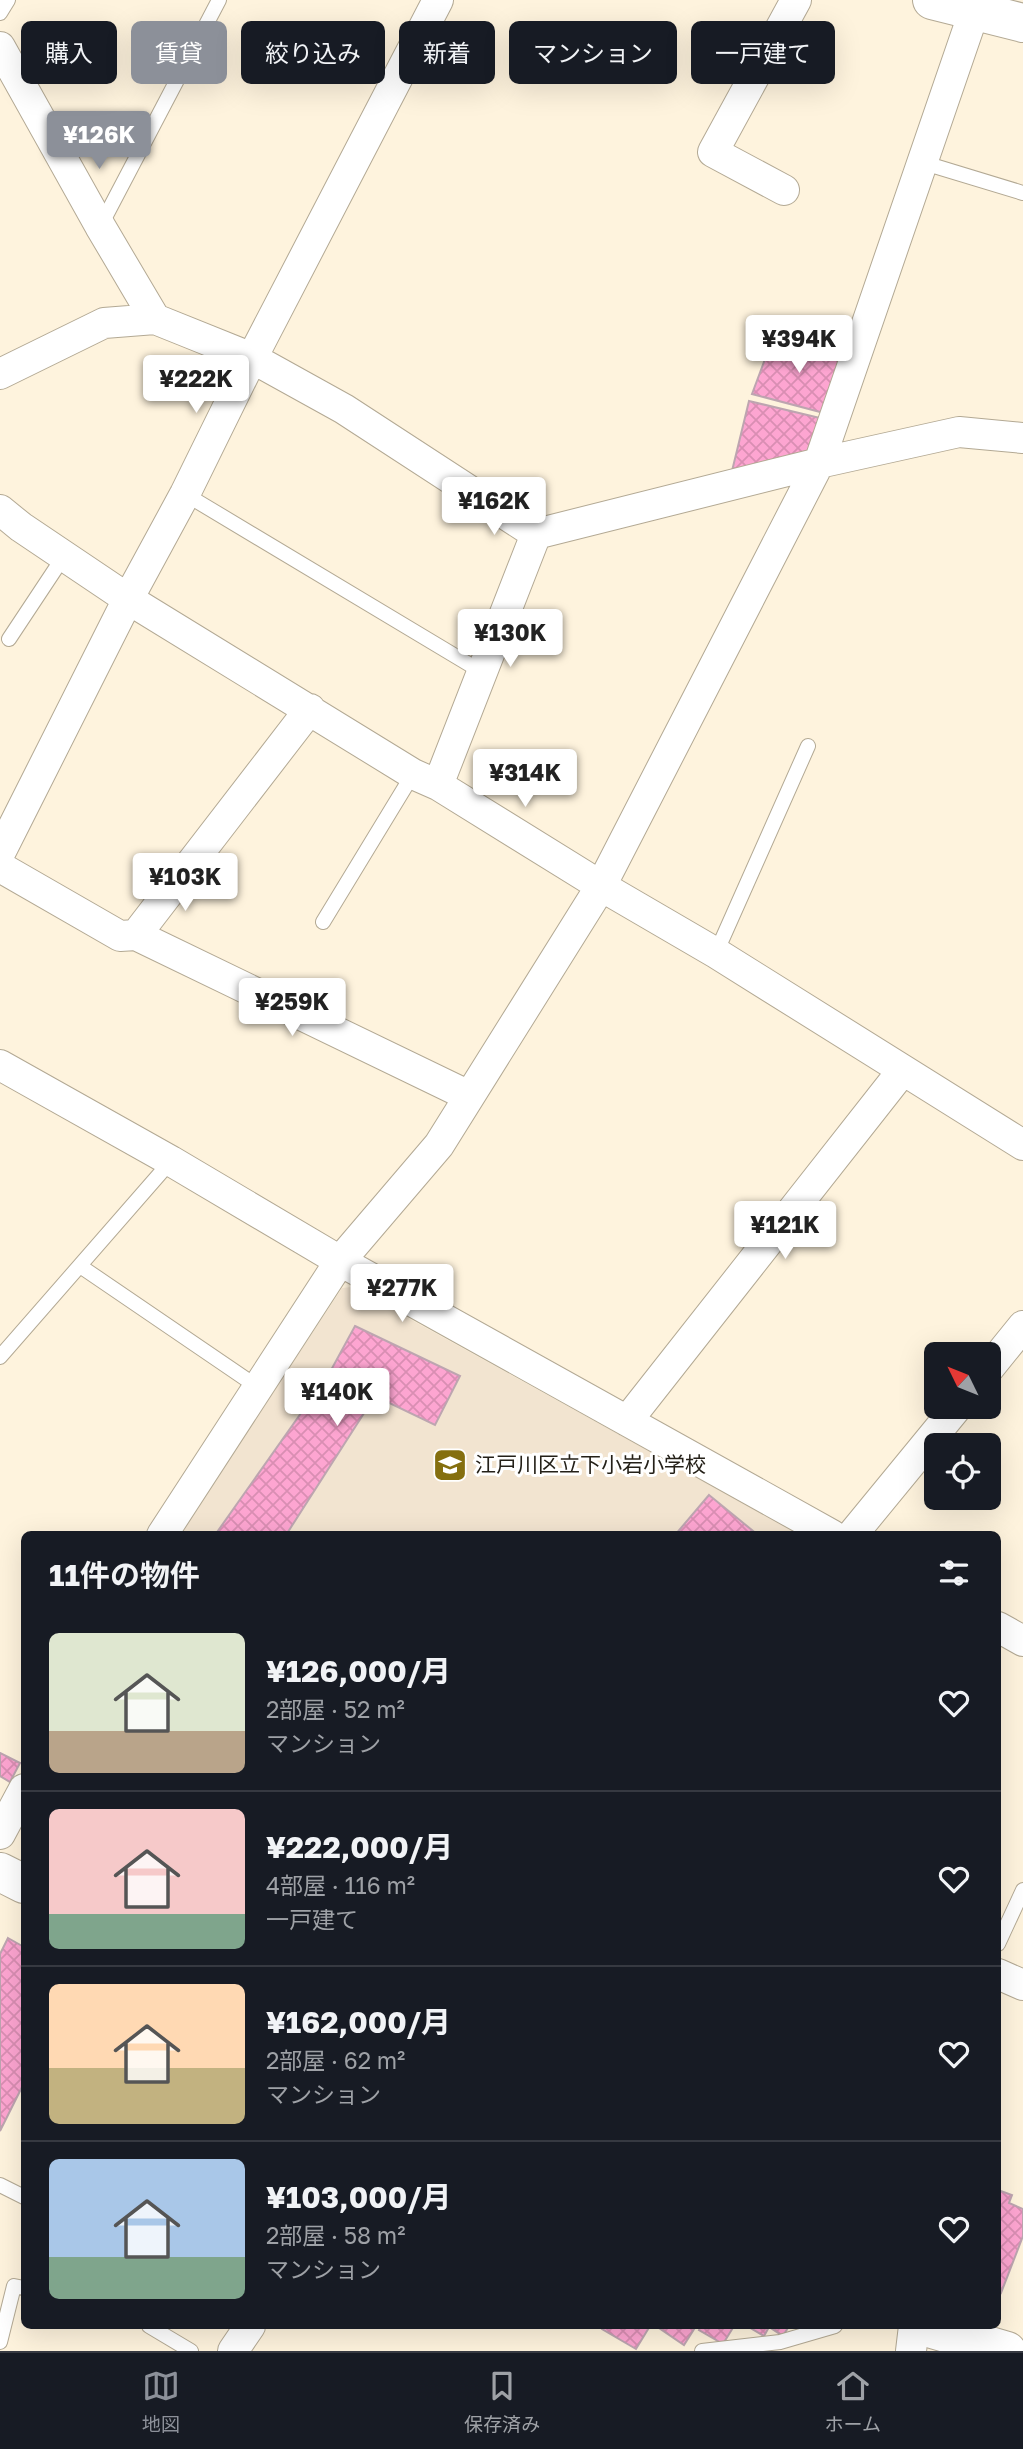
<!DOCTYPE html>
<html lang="ja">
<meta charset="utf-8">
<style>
:root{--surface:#171b24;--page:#242831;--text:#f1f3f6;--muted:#9ea1a6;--line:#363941;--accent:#8c9099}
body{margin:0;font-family:"Golos Text","Noto Sans JP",sans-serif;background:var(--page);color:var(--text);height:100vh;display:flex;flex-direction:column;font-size:26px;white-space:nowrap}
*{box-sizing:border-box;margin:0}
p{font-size:23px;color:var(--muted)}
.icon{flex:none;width:38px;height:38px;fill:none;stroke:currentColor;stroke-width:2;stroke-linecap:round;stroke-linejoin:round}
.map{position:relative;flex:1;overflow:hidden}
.sheet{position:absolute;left:21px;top:1531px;width:980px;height:798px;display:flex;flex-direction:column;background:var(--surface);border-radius:10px;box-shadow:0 7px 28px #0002}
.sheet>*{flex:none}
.banner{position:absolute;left:21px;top:21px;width:982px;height:63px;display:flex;gap:14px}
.needle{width:46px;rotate:313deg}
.tools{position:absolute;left:924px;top:1342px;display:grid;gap:14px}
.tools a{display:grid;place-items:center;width:77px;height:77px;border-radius:10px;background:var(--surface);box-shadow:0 7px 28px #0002;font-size:35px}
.price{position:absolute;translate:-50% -60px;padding:0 16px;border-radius:7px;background:#fff;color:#222;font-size:23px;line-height:46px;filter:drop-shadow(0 2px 4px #0008)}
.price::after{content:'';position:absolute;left:50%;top:42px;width:21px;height:16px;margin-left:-10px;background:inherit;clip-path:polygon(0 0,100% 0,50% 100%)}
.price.selected{background:var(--accent);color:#fff}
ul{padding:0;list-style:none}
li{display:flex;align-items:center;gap:21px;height:175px;padding:0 28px}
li+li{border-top:2px solid var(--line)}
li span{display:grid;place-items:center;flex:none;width:196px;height:140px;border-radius:10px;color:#555}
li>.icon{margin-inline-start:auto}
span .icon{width:84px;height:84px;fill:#fffc;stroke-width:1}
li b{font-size:30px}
h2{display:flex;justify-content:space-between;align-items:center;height:84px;padding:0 28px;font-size:30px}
.chip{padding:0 24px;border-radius:10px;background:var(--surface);box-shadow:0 7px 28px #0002;font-size:24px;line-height:63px}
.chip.selected{background:var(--accent);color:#fff}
.dock{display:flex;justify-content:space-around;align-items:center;height:98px;border-top:2px solid var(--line);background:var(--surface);font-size:19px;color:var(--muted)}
.dock a{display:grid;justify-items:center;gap:4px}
.dock .selected{color:var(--accent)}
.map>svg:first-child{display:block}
</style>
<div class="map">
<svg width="1023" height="2351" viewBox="0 0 1023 2351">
<defs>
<pattern id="building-cross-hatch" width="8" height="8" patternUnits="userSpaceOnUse" patternTransform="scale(1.75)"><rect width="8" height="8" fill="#fda5d1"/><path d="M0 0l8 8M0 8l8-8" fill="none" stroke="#d98eb3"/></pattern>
</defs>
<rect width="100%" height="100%" fill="#fef3dd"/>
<path fill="#f2e4d0" d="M352 1287 801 1535H179L342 1288Z"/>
<path fill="url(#building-cross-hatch)" stroke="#bda5b0" stroke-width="2" d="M774 335 846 358 824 413 752 394Z
M749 401 824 419 813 459 732 471Z
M355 1326 460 1376 435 1425 375 1396 286 1535H215L330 1372Z
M709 1495 758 1535H675Z
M0 1753 20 1763 10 1782 0 1776Z
M8 1938 24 1947V2083L0 2131V1954Z
M998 2190 1012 2195 1009 2203 1023 2209V2236L1001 2293 998 2291Z
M603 2326H650L636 2349 602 2329Z
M656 2326H696L684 2345Z
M701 2326H734L723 2344 699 2330Z
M747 2326H789L783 2336 769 2327 764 2336Z"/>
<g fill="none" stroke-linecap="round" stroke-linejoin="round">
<g stroke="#b3a994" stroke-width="16">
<path id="lane" d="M0 13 8 0
M921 162 1023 193
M101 225 219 0
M185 494 482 672
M9 639 64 556
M323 922 413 774
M716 953 808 746
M80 1266 259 1388
M0 1357 171 1161
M998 1944 1023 1890
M0 2185 24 2197
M149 2326 191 2351
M0 2342 14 2286 24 2288
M702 2351 780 2342 835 2326"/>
</g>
<g stroke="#b3a994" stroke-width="32">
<path id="street" d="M0 47 100 226 155 319
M784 190 713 152 796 0
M0 374 104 323 155 319 252 358 344 409 536 534 819 463 959 432 1023 438
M0 510 21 527 128 599 413 774 438 785 601 886 716 953 1023 1145
M438 785 536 534
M0 853 128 599 185 494 252 358 438 0
M0 867 120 936 136 935 310 709
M136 935 469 1096
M0 1065 171 1161 340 1261 832 1535
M989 1368 1023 1326
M627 1421 903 1070
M162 1535 340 1261 439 1145 601 886 819 463 974 12
M852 1535 957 1407
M998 1627 1023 1641
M0 1834 24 1789
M998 1974 1023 1985
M233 2351 250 2326
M911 2351 914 2326"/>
</g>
<g stroke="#b3a994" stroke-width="40">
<path id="secondary" d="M932 0 1023 23
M0 1872 24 1884
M922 2326 1007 2351"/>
</g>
<use href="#lane" stroke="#fff" stroke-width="14"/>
<use href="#street" stroke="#fff" stroke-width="30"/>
<use href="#secondary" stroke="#fff" stroke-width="38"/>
</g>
<defs>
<g id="school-square" transform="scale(1.75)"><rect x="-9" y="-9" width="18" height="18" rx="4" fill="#856f0f" stroke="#fff"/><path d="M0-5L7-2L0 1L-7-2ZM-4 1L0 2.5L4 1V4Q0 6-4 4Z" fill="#fff"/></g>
</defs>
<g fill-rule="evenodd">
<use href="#school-square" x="450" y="1465"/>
</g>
<g text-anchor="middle" stroke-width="6" stroke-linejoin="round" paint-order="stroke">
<g font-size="21" fill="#242018" stroke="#fff" text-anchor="start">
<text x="475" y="1472">江戸川区立下小岩小学校</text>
</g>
</g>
</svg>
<div class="tools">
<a><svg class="needle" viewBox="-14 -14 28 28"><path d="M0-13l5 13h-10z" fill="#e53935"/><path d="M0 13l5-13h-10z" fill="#9ea1a6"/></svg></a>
<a><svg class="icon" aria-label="locate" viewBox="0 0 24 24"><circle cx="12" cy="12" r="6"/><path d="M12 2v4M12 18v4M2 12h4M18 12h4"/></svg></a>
</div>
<b class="price selected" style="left:99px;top:171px">¥126K</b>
<b class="price" style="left:799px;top:375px">¥394K</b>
<b class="price" style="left:196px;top:415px">¥222K</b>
<b class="price" style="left:494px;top:537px">¥162K</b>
<b class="price" style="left:510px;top:669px">¥130K</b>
<b class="price" style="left:525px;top:809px">¥314K</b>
<b class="price" style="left:185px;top:913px">¥103K</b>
<b class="price" style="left:292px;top:1038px">¥259K</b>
<b class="price" style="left:785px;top:1261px">¥121K</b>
<b class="price" style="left:402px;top:1324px">¥277K</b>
<b class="price" style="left:337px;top:1428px">¥140K</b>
<div class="banner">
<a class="chip">購入</a>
<a class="chip selected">賃貸</a>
<a class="chip">絞り込み</a>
<a class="chip">新着</a>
<a class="chip">マンション</a>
<a class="chip">一戸建て</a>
</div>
<section class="sheet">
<h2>11件の物件<svg class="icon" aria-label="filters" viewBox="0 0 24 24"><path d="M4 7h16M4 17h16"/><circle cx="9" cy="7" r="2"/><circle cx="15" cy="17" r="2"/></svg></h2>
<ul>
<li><span style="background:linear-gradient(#dfe7d0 70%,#b9a48a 0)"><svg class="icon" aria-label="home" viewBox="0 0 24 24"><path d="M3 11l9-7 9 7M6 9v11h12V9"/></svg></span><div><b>¥126,000/月</b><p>2部屋 · 52 m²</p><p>マンション</p></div><svg class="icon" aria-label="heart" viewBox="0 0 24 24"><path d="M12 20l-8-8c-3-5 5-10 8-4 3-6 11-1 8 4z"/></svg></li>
<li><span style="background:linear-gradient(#f6c9c9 75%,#7fa58c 0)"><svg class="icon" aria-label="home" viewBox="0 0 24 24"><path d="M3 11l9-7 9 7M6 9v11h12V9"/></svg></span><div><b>¥222,000/月</b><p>4部屋 · 116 m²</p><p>一戸建て</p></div><svg class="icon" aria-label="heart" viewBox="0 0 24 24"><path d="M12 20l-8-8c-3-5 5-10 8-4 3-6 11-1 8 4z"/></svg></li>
<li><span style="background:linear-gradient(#ffd9b3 60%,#c2b280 0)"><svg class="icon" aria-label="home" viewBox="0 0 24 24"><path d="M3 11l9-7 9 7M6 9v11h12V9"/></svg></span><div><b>¥162,000/月</b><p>2部屋 · 62 m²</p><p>マンション</p></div><svg class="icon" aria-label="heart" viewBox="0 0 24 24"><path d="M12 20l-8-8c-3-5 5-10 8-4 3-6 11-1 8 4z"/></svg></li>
<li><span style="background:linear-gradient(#a9c7e8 70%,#7fa58c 0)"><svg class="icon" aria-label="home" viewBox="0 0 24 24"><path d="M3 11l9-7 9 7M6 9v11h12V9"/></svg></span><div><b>¥103,000/月</b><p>2部屋 · 58 m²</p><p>マンション</p></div><svg class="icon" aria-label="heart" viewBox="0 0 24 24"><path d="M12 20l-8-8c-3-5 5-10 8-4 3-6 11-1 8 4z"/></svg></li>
</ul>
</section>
</div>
<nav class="dock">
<a class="selected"><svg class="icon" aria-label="map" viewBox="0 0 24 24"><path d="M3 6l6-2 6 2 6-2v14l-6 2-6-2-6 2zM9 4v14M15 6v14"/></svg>地図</a>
<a><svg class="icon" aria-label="saved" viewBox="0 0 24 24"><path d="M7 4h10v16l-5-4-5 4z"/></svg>保存済み</a>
<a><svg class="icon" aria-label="home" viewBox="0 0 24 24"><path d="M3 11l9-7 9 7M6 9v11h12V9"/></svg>ホーム</a>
</nav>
